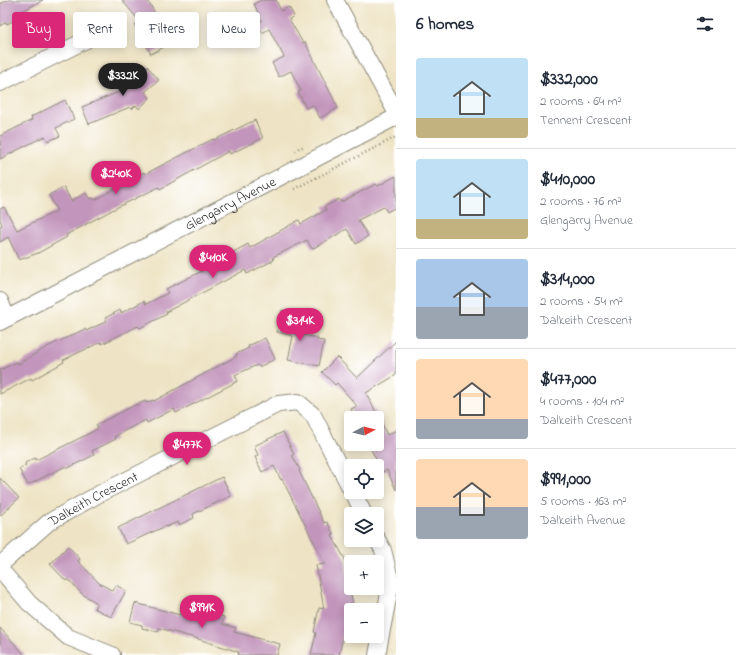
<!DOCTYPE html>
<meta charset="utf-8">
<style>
:root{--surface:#fff;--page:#f2f2f3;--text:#1f2937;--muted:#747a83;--line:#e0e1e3;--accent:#db2777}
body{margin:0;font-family:"Indie Flower",sans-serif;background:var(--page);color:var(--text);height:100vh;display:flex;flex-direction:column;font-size:15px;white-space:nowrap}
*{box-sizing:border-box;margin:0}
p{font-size:13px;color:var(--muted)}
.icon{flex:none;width:22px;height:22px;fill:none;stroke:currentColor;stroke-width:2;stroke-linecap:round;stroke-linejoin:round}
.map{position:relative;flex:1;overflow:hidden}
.details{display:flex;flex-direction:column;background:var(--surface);width:340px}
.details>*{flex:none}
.banner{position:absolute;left:12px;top:12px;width:324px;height:36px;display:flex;gap:8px}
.needle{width:26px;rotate:83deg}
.controls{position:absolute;left:344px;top:411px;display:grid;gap:8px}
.controls a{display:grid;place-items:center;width:40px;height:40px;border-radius:4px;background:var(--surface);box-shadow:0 2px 10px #0003;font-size:20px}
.price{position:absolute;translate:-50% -34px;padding:0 9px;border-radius:14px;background:var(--accent);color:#fff;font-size:13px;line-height:26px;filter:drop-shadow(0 1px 2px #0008)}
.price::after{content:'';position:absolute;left:50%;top:24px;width:12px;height:9px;margin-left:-6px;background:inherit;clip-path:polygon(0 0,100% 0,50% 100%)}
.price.selected{background:#222;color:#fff}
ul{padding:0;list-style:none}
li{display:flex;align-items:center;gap:12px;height:100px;padding:0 20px}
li+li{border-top:1px solid var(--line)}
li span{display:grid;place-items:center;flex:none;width:112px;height:80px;border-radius:4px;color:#555}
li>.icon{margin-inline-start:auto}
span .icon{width:48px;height:48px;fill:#fffc;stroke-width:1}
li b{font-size:17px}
h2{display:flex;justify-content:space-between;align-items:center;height:48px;padding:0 20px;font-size:17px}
.chip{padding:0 14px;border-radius:4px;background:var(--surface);box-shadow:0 2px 10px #0003;font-size:14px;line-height:36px}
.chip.selected{background:var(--accent);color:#fff}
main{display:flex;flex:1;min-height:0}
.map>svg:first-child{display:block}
</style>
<main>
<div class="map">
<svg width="396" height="655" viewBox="0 0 396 655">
<rect width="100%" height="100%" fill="#fff"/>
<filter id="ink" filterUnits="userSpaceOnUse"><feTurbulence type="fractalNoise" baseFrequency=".025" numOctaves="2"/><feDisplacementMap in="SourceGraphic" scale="8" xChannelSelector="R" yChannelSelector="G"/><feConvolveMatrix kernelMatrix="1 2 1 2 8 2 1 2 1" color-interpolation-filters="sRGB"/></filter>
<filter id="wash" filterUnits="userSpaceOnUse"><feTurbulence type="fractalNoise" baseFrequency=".012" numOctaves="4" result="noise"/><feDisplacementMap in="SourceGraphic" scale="16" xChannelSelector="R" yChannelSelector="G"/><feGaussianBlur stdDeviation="0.9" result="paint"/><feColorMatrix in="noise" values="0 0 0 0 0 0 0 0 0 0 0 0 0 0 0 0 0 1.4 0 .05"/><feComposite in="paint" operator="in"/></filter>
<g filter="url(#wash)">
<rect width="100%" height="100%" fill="#eee4c5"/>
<g id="blocks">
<path fill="#c295bc" d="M8 0H43L21 12 23 16 7 24 6 22 0 26V4Z
M122 0H146L151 6 170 44 151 54 135 25 140 22Z
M261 0H276L281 11 289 7 294 16 289 19 303 43 305 42 338 108 320 118 313 105 306 108 298 92 301 91 291 71 279 77 272 63 284 57 269 29 262 33 258 23 262 21 254 4Z
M147 66 159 80 145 92 150 98 139 109 136 105 132 109 130 107 89 124 82 107 124 90 119 85 132 74 135 77Z
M65 100 74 119 56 128 60 136 48 141 45 136 0 159V136L32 120 31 117Z
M255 120 263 138 230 154 229 151 160 189 159 187 114 209 66 235 67 237 38 253 19 260 8 237 0 242V226L2 225 0 220V209L4 207 17 230 57 211 49 195 64 187 71 201 86 193 90 199 93 198 95 200 120 186 119 185 144 172 145 174 213 139 214 140Z
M396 176V207L387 212 384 207 358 220 368 236 356 244 347 229 312 249 307 240 273 257 274 260 247 274 245 270 166 312 167 314 140 328 138 326 102 344 101 342 63 360 64 362 32 380 31 378 0 394V370L17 362 18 364 47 347 85 329 86 331 107 321 105 318 120 310 121 313 144 301 146 304 168 293 166 289 202 271 201 270 248 244 250 248 299 220 301 224 326 210 324 207 339 199 341 202 376 184 378 186Z
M282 310 298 314 294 333 318 338 317 340 324 341 319 366 288 360 293 336 277 332Z
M265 338 275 359 259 367 257 365 235 375 238 381 176 413 174 409 147 423 146 420 124 431 114 437 116 439 92 451 94 455 68 468 66 466 28 485 19 469 26 465 25 463 35 458 36 460 92 432 98 428 96 425 137 404V405L145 401 146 403 153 400 154 401 237 356 236 354 249 348 248 346Z
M396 341V375L366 393 377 414V413L387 435 396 430V490L387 470 383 472 368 444H377V418H355L351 409 357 406 337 383 335 385 322 372 337 357 357 378Z
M283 432 294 454 292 455 300 470 299 471 324 523 327 522 334 535 332 536 345 559 353 606 350 617H347L339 655H311L316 633 314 632 319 608 324 609 316 565 325 564 282 479 281 480 274 466 262 472 255 457 258 455 254 446Z
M222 477 231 496 193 514 194 518 179 525 178 522 166 527V526L126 544 118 528Z
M0 478 19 498 0 516Z
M68 546 80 559 78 561 99 583 113 591 116 585 126 591 111 617 94 608 97 603 82 594 68 579 66 581 50 564Z
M135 603 180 615 182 604 206 611 224 617 222 624 236 628 234 632 280 644 277 655H238L239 652 195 638 159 628 158 632 142 628V625L130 622Z
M0 628 25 655H0Z"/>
</g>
</g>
<g filter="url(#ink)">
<use href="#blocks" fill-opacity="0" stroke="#8c8878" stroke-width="1"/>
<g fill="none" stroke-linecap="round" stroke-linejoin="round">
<g stroke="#8c8878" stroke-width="18">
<g id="minor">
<path d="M335 0 396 112"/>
<path d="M0 83 86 40"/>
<path d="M0 301 7 318"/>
<path id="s1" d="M0 322 396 117"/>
<path d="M353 492 364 514"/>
<path d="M377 539 383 550 391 583 377 655"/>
<path id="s2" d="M0 565 49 522 99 494 278 404 298 402 313 415 351 489"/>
<path d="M0 569 29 603 68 637 112 655"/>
</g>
</g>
<path stroke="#8c8878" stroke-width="2.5" stroke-dasharray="1 3" stroke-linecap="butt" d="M295 151 300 147H304
M294 189 396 137"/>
<use href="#minor" stroke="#fff" stroke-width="16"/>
</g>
</g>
<g text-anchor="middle" stroke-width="3.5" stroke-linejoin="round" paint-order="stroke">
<g font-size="14" fill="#2b2b2b" stroke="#fff">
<text dy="5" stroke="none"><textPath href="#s1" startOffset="259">Glengarry Avenue</textPath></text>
<text dy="5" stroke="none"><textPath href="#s2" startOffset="115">Dalkeith Crescent</textPath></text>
</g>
</g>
</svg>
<div class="controls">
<a><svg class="needle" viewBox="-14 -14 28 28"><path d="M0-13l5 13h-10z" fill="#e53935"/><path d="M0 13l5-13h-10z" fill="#747a83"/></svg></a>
<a><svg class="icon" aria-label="locate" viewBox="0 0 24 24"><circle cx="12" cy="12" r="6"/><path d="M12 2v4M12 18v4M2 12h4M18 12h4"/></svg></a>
<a><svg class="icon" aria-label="layers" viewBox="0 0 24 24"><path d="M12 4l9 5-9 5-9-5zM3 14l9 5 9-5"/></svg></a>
<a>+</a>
<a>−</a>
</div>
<b class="price selected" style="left:123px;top:97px">$332K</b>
<b class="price" style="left:116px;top:195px">$240K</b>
<b class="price" style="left:213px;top:279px">$410K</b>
<b class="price" style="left:300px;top:342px">$314K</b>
<b class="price" style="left:187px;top:466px">$477K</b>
<b class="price" style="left:202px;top:629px">$991K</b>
<div class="banner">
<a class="chip selected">Buy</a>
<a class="chip">Rent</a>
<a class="chip">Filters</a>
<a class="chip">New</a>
</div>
</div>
<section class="details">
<h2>6 homes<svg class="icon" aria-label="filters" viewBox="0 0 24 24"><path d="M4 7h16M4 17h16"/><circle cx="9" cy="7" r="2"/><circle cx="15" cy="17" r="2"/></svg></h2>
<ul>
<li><span style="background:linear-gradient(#bfe0f5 75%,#c2b280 0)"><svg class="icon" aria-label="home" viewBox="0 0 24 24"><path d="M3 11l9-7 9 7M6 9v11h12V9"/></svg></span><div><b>$332,000</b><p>2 rooms · 64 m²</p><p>Tennent Crescent</p></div></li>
<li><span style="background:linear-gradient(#bfe0f5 75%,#c2b280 0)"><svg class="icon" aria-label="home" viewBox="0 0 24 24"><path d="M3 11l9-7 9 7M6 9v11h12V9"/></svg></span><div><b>$410,000</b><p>2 rooms · 76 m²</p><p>Glengarry Avenue</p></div></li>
<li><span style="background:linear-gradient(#a9c7e8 60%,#9aa5b1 0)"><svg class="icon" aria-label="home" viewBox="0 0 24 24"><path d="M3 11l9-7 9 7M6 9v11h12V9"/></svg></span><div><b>$314,000</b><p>2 rooms · 54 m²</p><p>Dalkeith Crescent</p></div></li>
<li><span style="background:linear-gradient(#ffd9b3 75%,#9aa5b1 0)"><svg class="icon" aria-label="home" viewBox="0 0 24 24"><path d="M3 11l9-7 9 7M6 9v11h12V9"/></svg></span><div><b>$477,000</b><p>4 rooms · 104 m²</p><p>Dalkeith Crescent</p></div></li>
<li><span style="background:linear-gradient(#ffd9b3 60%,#9aa5b1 0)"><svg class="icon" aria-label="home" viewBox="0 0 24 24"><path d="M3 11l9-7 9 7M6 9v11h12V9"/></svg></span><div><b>$991,000</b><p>5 rooms · 163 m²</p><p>Dalkeith Avenue</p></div></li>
</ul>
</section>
</main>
